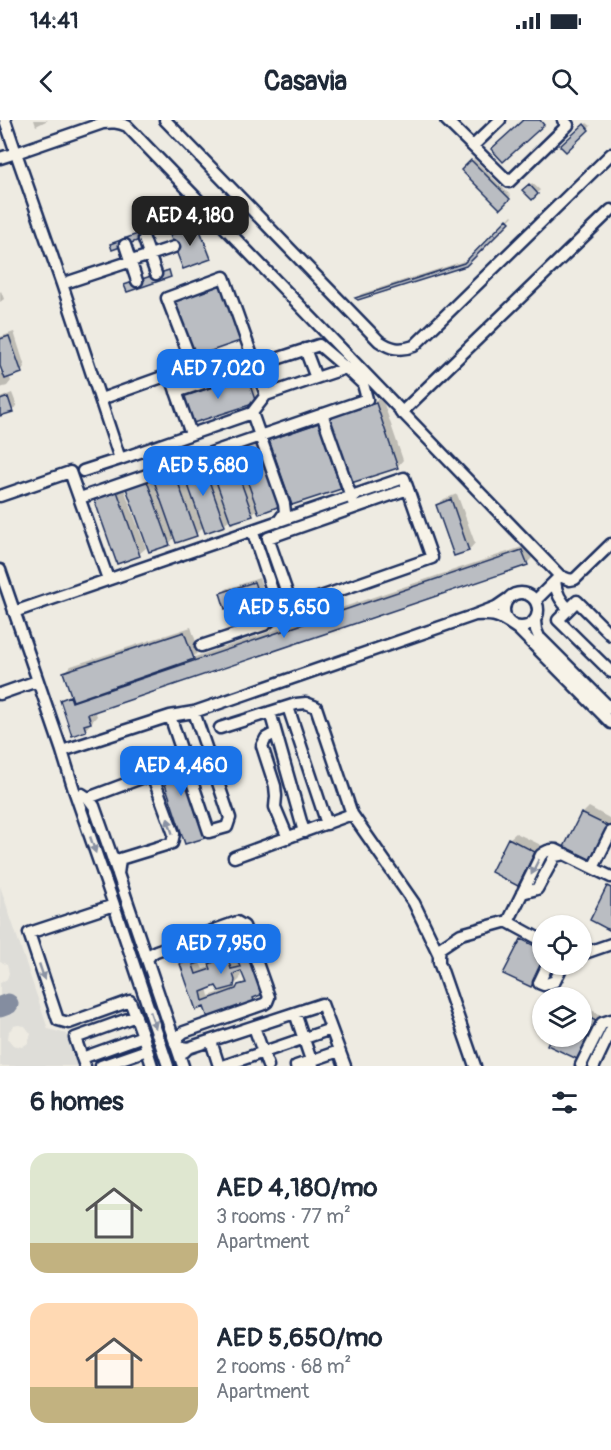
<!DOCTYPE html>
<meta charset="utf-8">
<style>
:root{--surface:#fff;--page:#f2f2f3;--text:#1f2937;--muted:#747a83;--accent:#1a73e8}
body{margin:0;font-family:Pangolin,sans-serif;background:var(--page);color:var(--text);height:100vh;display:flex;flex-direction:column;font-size:22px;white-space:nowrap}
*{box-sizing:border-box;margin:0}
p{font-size:20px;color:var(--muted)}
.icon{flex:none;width:33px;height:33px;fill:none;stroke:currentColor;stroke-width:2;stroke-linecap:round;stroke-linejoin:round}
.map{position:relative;height:946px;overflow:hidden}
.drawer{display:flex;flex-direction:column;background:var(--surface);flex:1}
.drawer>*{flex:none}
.controls{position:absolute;left:532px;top:795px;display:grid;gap:12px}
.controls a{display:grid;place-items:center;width:60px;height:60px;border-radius:50%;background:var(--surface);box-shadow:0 2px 4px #0004;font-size:30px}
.price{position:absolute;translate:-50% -51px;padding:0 14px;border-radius:12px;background:var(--accent);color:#fff;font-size:20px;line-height:39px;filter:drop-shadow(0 2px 3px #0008)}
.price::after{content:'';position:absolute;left:50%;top:36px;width:18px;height:14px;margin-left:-9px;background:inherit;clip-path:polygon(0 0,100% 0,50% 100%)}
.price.on{background:#222;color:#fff}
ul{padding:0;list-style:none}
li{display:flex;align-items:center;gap:18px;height:150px;padding:0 30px}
li span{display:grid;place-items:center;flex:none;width:168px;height:120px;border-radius:18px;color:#555}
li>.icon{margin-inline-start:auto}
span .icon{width:72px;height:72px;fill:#fffc;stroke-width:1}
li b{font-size:26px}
h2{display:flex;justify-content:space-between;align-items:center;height:72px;padding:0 30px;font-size:26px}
.status{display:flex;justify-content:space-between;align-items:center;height:42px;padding:0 30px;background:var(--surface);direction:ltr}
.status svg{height:16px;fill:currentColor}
header{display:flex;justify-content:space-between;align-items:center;height:78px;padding:0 30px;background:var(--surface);font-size:27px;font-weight:700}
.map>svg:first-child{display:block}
</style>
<div class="status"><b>14:41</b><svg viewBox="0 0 49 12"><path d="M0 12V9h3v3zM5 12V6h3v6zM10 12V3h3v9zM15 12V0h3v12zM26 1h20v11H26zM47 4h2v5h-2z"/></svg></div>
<header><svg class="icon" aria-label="back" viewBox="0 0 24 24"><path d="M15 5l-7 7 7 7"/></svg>Casavia<svg class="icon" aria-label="search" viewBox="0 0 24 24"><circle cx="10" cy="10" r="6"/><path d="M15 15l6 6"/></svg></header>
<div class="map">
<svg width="611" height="946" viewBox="0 0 611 946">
<rect width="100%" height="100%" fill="#eeebe2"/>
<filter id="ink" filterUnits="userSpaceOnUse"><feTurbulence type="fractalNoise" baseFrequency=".0167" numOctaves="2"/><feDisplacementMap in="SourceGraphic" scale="12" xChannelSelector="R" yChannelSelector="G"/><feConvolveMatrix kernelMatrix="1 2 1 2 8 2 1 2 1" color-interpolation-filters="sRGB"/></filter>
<g filter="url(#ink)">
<path fill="#deddd8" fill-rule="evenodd" d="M0 766 48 909 67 914 78 946H0V863L7 859 9 853 7 845 0 841ZM18 905 25 906 31 914 28 923 22 927 13 925 8 919 9 911 14 906Z"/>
<path fill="#0003" fill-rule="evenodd" d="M34 0H48L36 6Z
M587 3 591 6 566 30 562 26Z
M474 39 511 76 500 87 463 50Z
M532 63 540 70 532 78 524 70Z
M512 95 513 96 465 144 357 178 361 174 470 139Z
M199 105 211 136 210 137 173 114Z
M227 160 246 213 239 219 176 181 182 175Z
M1 171 4 179 0 182V172Z
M14 212 25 247 21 252 9 256 11 261 7 266 0 268V252L3 251 0 242V217Z
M249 254 258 279 255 282 183 278 186 275Z
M12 273 17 286 12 290 0 295V278Z
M382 278 403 340 397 347 348 360 340 368 271 320 277 314 325 298 326 301 334 293Z
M236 326 259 388 252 394 231 398 224 404 204 406 196 414 175 417 169 424 128 368 134 362 180 346 186 363 189 362 184 348Z
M123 366 146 428 139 434 118 442 95 380 101 373Z
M457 374 475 423 469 430 455 434 437 385 444 379Z
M528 425 533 437 527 443 95 590 97 596 85 610 61 581 72 573 64 553 71 546 191 507 199 531 192 538Z
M259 458 264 472 259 477 222 474 226 469Z
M183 625 210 710 204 716 158 638 164 631Z
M589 687 611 699V704L597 732 590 738 566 726 582 694Z
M516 713 541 725 524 758 518 764 509 719Z
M236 809 238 813 247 809 259 874 253 880 205 885 182 844 188 838 186 831 192 825ZM224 831 228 834 217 838 211 844V846L203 849 199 841ZM236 832 239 839 231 834ZM242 847 246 860 242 864 230 869 240 859ZM217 864 221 872 209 876 207 868Z
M528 813 543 821V844L536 859 530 865 522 820Z
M582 885 601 895 583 931 577 938 582 916Z"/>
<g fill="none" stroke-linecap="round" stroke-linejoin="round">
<path stroke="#848da0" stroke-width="21" d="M0 887 8 884"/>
</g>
<path fill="#babdc2" stroke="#1b2f5e" stroke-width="1.5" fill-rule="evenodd" d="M523 0H540L544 5 503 42 491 29Z
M584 4 589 10 566 32 560 26Z
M471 40 510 79 500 89 461 50Z
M529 64 538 74 532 80 522 70Z
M507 99 510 102 466 146 358 180 355 178 464 143Z
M198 105 211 139 183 149 170 115Z
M154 108 156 114 112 130 110 124Z
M169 150 171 157 127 172 124 165Z
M221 165 240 221 194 237 174 181Z
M9 216 22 253 5 259 0 246V219Z
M247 256 256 283 190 304 181 277Z
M8 277 13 292 0 296V280Z
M376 283 398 348 348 364 326 299Z
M319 303 341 369 292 385 269 320Z
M257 321 280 386 259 394 236 329Z
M230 331 253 396 231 403 208 339Z
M202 341 225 406 205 413 182 348Z
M174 351 197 416 176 423 153 358Z
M147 361 170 425 149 432 126 368Z
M117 371 140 436 117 444 94 379Z
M451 379 469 431 454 436 436 385Z
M522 430 528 445 88 594 91 603 84 605 86 611 72 616 60 580 70 576 72 582Z
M254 462 260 478 225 489 220 473Z
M184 512 194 539 73 581 63 552Z
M177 631 205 718 185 724 156 637Z
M581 693 608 706 591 740 564 727Z
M508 718 535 732 518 766 491 752Z
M607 766 611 768V811L590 800Z
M230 814 231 818 241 815 263 874 253 878 254 881 208 898 204 887 196 890 180 844 188 841 184 830ZM224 833 228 836 235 834 240 847 231 849 229 842 223 838 209 844 211 849 196 854 193 845ZM241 851 246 863 238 865 236 869 203 881 201 872 216 866 219 871 234 867 235 860 233 854Z
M521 819 543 830V843L531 867 503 854Z
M582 894 596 901 577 939 547 925 551 916H582Z"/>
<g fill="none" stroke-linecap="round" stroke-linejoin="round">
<g stroke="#1b2f5e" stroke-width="15">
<path id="minor" d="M165 0 379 221C391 229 400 231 414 226L611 34
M446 0 509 62 568 5 563 0
M473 26 500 0
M0 38 16 33 5 0
M144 119 156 154
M125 125 137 161
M62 164 174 127
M170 254 191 314
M200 264 167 178 224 157 266 275 252 293 284 384 285 392 278 402
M176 272 319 225 346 248
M266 275 316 258 305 229
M101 279 193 246
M401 293 611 90
M322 294 353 382
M120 339 252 293
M83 351 120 339 62 164 16 33 103 3C112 2 118 2 127 6 272 156 415 307 560 456L570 460 575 459 611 424
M0 376 70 352 108 459
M80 378 367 279 363 264 346 248 316 258
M0 450 62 631 170 596 194 592 475 495
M555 461C556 473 560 481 569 489
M504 490a17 17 0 1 1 34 0a17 17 0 1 1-34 0Z
M512 476 496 487 475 495C498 494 500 497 518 509L611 603
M536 480 560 456
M14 492 404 358 432 438 292 487 268 418 408 369
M535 501 536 510 539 517 611 589
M611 515 577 481 558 500 611 552
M201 526 264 505C275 499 276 491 275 479L252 410
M0 574 37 561
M288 587 327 704
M270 592 304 712
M170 596 209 712 227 707 230 698 194 592
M220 608 296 584 306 583 316 587 352 694 414 783 439 835
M275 613 266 618 262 626 275 666 276 676 275 687 288 718
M62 631 74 670 114 785 29 813 58 900 69 903 130 881 143 916 82 938
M82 674 88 678 94 686 117 751
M88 678 144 657 154 660 174 714 172 723 120 739 118 754 183 946
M234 737 352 694
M593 748 611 712
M522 773 537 769 555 736 565 734
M114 785 168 946
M508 802 541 735C546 731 550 729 556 730L611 757
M582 834 611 824
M147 840 151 834 156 831 237 802 244 806 269 877 267 882 264 884 184 912 179 916 175 923 181 927 188 928
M548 844 539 863 544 865 555 861 563 844
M295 893 313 946
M254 907 268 946
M211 921 219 946
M147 930 152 946
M184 932 188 928 322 884 345 946
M581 945 602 903 611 900
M85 946 75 918 136 896
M101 946 147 930 143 916
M223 946 331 909
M296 946 339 931
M475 946 439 842V835L440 828 461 814 504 802H508L543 821
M594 946 611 910"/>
</g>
<use href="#minor" stroke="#f7f3e8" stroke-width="10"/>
</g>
<defs><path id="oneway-solid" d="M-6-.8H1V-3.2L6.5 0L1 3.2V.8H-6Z" transform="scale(1.5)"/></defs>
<g fill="#8991a3">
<use href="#oneway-solid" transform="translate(170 706) rotate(-108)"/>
<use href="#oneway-solid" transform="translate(93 725) rotate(71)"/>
<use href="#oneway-solid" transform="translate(535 747) rotate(116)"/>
<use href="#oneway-solid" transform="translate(42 852) rotate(71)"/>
<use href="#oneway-solid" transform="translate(153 900) rotate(71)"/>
</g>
</g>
</svg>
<div class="controls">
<a><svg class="icon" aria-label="locate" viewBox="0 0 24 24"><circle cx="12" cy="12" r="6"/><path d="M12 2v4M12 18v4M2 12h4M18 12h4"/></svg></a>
<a><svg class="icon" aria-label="layers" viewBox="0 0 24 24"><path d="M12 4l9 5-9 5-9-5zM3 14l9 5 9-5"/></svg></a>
</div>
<b class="price on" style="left:190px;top:127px">AED 4,180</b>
<b class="price" style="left:218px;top:280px">AED 7,020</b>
<b class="price" style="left:203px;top:377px">AED 5,680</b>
<b class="price" style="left:284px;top:519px">AED 5,650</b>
<b class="price" style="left:181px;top:677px">AED 4,460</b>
<b class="price" style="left:221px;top:855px">AED 7,950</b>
</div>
<section class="drawer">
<h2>6 homes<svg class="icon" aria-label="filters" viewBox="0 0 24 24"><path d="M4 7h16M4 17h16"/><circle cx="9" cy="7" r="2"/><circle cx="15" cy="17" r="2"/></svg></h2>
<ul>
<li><span style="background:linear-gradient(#dfe7d0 75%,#c2b280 0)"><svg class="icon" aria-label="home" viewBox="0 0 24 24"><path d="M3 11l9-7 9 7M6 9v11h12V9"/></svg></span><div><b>AED 4,180/mo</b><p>3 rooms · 77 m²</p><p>Apartment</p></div></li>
<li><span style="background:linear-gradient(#ffd9b3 70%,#c2b280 0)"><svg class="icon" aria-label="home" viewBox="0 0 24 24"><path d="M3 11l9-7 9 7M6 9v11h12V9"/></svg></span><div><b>AED 5,650/mo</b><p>2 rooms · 68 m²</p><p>Apartment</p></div></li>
</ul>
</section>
